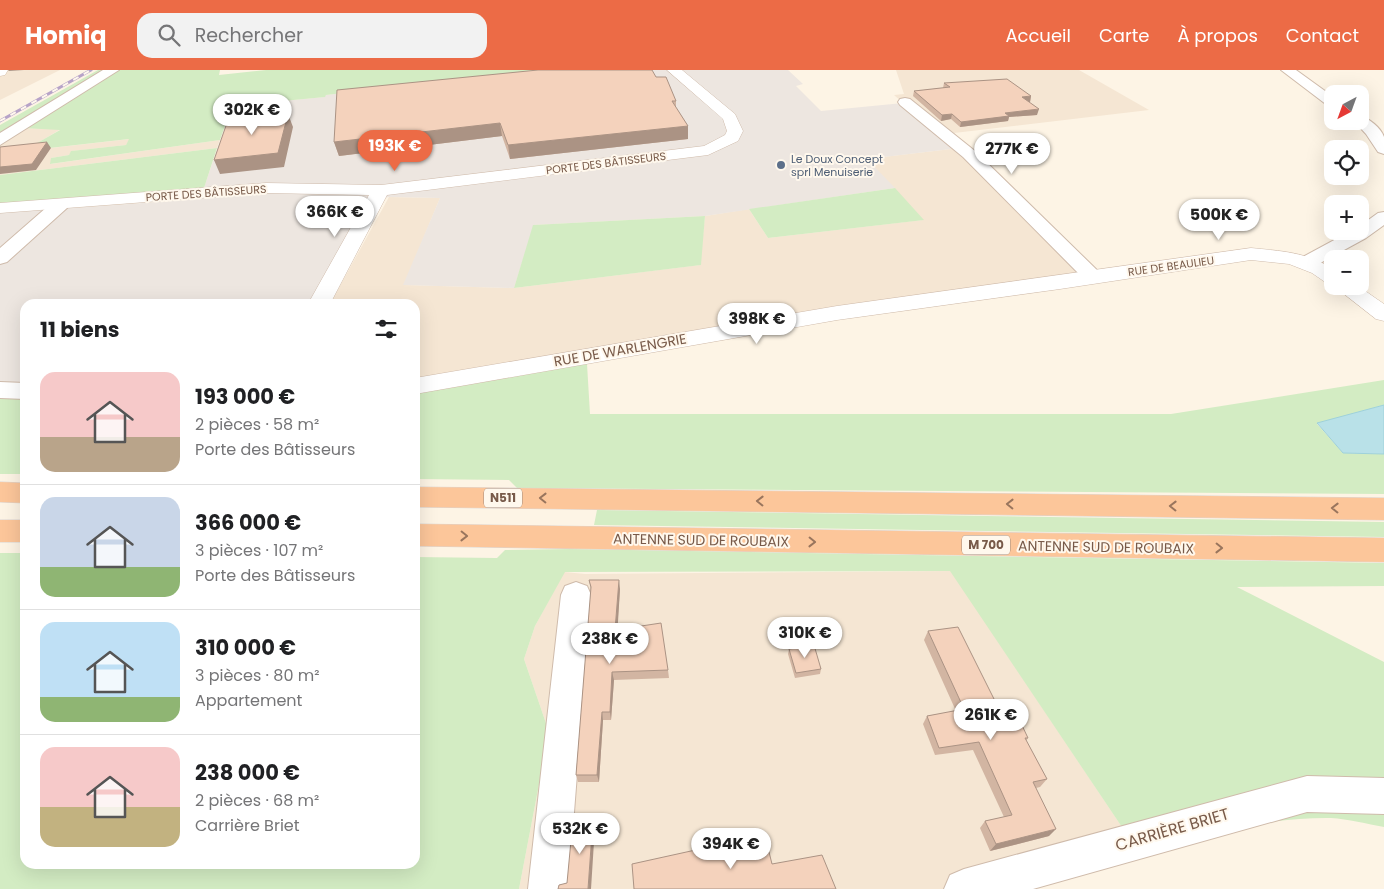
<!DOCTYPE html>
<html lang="fr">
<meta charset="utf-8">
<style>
:root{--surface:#fff;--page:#f2f2f2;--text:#202124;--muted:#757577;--line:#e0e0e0;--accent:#ec6b46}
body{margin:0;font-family:Poppins,sans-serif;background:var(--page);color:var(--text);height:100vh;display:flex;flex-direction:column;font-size:19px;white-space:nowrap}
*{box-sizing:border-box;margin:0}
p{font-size:16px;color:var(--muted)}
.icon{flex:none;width:28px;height:28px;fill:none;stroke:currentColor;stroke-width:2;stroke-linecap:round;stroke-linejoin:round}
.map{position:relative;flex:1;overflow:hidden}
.side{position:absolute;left:20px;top:229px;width:400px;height:570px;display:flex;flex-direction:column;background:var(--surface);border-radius:15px;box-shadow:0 5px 20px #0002}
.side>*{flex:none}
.needle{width:32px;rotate:221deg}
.controls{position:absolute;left:1324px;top:15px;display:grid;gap:10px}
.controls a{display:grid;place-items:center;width:45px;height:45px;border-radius:10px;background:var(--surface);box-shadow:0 5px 20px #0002;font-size:25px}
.price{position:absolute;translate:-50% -42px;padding:0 11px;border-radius:18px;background:#fff;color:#222;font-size:16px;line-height:32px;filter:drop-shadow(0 1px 2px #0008)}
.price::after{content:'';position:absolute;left:50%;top:30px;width:15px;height:11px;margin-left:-8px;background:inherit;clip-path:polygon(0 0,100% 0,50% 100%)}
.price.selected{background:var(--accent);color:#fff}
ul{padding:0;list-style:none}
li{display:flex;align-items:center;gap:15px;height:125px;padding:0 20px}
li+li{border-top:1px solid var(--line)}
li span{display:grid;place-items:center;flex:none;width:140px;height:100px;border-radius:15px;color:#555}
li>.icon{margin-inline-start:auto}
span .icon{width:60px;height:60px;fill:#fffc;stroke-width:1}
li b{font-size:21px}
h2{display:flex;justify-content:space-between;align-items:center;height:60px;padding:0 20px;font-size:21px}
header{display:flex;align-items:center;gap:30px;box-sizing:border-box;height:70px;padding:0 25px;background:var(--accent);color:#fff}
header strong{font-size:24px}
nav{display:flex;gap:28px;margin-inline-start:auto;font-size:18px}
.search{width:350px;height:45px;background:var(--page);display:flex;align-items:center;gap:12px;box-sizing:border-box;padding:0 18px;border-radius:15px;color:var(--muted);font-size:19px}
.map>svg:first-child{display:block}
</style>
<header>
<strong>Homiq</strong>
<div class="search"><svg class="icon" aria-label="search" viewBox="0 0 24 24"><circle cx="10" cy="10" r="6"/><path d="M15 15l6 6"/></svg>Rechercher</div>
<nav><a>Accueil</a><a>Carte</a><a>À propos</a><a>Contact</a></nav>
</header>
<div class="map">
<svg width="1384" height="819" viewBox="0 0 1384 819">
<rect width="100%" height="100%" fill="#fdf4e5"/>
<path fill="#f5e6d3" d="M0 0H60L0 30Z
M896 0H1079L1149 40 954 63 903 33 894 25 904 24Z
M14 58 61 59 24 81 130 69 126 75 72 81 69 85 51 88V94L220 70 217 78 0 105V66Z
M968 77 1095 203 415 311V234H330L389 127 440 128 404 215 514 218 700 195 705 146 749 139 768 168 923 150 866 89Z
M951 501 1138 781 1010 819H519L549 662 524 589 535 556 564 502 585 504Z"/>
<path fill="#ede6e0" d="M545 0H788L803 14 796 16 821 41 903 33 954 63 968 77 867 89 895 118 705 146 534 155 514 218 403 215 440 128 389 127 369 131 310 234H25V317L0 315V143L200 129 232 36 324 27 326 25Z"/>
<path fill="#d3ecc3" d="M98 0H108L0 66V55Z
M116 0H220L219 5 266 0H545L326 25 325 27 232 36 220 70 50 94 51 88 69 85 71 81 126 75 129 69 23 81 60 60 22 58Z
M217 78 204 118 0 134V105Z
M895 118 924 150 768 168 749 139Z
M705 146 701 195 514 218 533 155Z
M587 294 590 344H1171L1384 310V335L1317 354 1343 383 1384 384V424L517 418 509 410 415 409V324Z
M0 327 25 329V404H0Z
M597 440 1384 452V467L594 455Z
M570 479 1384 493V516L1237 517 1384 592V757C1367 754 1348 749 1331 748 1274 747 1192 764 1138 781L950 501 565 502 535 556 524 589 549 662 519 819H0V483H25V794H415V487L497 488 505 480Z"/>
<path fill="#b9e1e8" stroke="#9ed1da" d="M1384 335V384L1343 383 1317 353Z"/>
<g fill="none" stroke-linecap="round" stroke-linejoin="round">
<g stroke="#cfbbab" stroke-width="2">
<path id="minor" d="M103 0H119L0 75V63Z
M1281 0H1296L1332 26V36L1327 35Z
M905 28 910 29 975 81 1100 203 1103 207 1100 211H1086L963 87 900 35 898 32 900 29Z
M1360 46C1369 48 1381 58 1384 67 1384 72 1384 79 1384 84L1378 82 1366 64 1354 51H1360Z
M61 129 67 130 70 134 67 138 7 192 0 194V178L55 130Z
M1384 142V155L1366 168 1313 197H1299L1296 193 1299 189 1351 161H1360V156L1378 143Z
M0 312 25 313V329L0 328Z
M576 512 587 516 591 525 568 819H528L561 525 565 516Z
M1307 706 1384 708V744L1307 742 1033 819H944L950 805 964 799Z"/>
</g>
<g stroke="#cfbbab" stroke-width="1">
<path id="tertiary" d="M667 0H682L735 44 743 61 738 71 708 85 387 125 330 234H308L369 125 266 123 0 143V133L266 113 381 115 704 76 725 65 727 61 723 49Z
M1251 178C1280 181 1308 182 1332 199V214L1325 212 1312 203 1289 194 1251 190 1060 219 837 250 415 324V308L837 236Z
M1334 216H1358L1384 234V251L1376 249Z"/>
</g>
<g stroke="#d5beab" stroke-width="1">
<path id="secondary" d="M0 0H8L5 5 0 6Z"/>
</g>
<g stroke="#dcd4d0" stroke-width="1">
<path id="trunk" d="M0 412 25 413V433L0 432Z
M415 417 1384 428V450L415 437Z
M0 450H25V472H0Z
M415 454 1384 468V492L415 476Z"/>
</g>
<use href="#minor" fill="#fff" fill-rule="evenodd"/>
<use href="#tertiary" fill="#fff" fill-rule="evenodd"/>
<use href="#secondary" fill="#fff" fill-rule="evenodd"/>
<use href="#trunk" fill="#fcc69a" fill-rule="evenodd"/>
<g stroke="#b7a3c8" stroke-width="3">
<path id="rail" d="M0 51 91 0"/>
</g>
<use href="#rail" stroke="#fff8ed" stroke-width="2" stroke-dasharray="6" stroke-linecap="butt"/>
</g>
<path fill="#d2b5a2" d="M656 7 676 31V38L688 56V69L510 89 502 66 339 86 334 72Z
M944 13 1031 26 1030 32H1028L1037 45 1009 47 1008 51 960 57 951 49 941 51 913 26 914 21 943 18Z
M589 510 620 519 617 560 668 600 669 608 614 610 611 650H603L599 712H578L576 705 591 520Z
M928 561 1004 649 1028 668 1026 671 1047 709 1040 717 1036 718 1049 766 990 781 980 758 985 751 1004 747 973 680 935 685 923 654 927 646 956 641 924 570Z
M789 579 821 599 820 604 795 608 788 584Z"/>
<path fill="#ab9384" d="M8 0H24L9 1Z
M1031 26 1030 32H1021L1022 27Z
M252 32 257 45 262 61 256 48Z
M1039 39 1037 45 1009 47 1008 51 960 57 961 52 1005 43Z
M288 44 293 57 284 97 220 104 214 90Z
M952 44 951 49 941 51 942 45Z
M500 53 502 66 339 86 334 72Z
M688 56V69L510 89 508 75Z
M47 72 51 78 36 100 0 104V97Z
M619 510 620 519 617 568 615 560Z
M612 602 614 610 611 650 610 642Z
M602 642 603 650 599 712 597 705Z
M593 749 595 756 591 819H588Z
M1056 759 1049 766 990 781 996 774Z"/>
<path fill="#f4d2bc" stroke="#ab9384" d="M538 0H652L656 7H666L676 31H672L688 56 508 75 500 53 334 72 337 20Z
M1007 9 1031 26 1022 27 1039 39 1005 43 1009 46 961 52 952 44 942 45 914 21 950 17 944 13Z
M252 32 256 48 288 44 278 83 214 90 228 50 240 49Z
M47 72 32 94 0 97V77Z
M589 510H619L615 560 661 553 668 600 612 602 610 642H602L597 705H576L591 517Z
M958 557 1004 649 1018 647 1028 668H1025L1047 709 1033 712 1056 759 996 774 985 751 1012 745 979 672 939 678 927 646 964 639 928 561Z
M814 575 821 599 796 603 789 579Z
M573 749H593L588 819H558L559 815 567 813Z
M759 766 764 783 769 782 772 794 822 785 836 819H634L632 794Z"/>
<defs><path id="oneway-chevron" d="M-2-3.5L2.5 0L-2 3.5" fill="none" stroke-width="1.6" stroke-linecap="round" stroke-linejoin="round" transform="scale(1.25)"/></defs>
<g stroke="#99755d">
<use href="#oneway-chevron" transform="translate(543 428) rotate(-179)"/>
<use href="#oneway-chevron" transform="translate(760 431) rotate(-179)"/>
<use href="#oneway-chevron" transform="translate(1010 434) rotate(-179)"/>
<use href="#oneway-chevron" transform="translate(1173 436) rotate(-179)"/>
<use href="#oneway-chevron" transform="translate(1335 438) rotate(-179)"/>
<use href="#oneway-chevron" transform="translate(464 466) rotate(1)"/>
<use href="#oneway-chevron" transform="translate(812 472) rotate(1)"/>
<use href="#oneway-chevron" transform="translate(1219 478) rotate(1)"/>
</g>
<circle fill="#5c6f8a" stroke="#fff8ed" stroke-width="2" cx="781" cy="95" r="5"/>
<g text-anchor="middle" stroke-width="4" stroke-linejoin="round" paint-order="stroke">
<g font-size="11" fill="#4e5e75" stroke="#fff8ed" text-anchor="start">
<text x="791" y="93">Le Doux Concept<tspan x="791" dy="13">sprl Menuiserie</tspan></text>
</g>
<g font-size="11" fill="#785a49" stroke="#fff8ed">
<text transform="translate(606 93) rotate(-7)" y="4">PORTE DES BÂTISSEURS</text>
<text transform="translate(206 123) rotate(-4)" y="4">PORTE DES BÂTISSEURS</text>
<text transform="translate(1171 196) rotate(-8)" y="4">RUE DE BEAULIEU</text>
</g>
<g fill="#fff8ed" stroke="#a0897a" stroke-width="1">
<rect x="484" y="418.5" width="38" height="19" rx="4"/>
<rect x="962" y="465.5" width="48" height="19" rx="4"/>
</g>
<g font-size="12" font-weight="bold" fill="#785a49">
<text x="503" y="432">N511</text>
<text x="986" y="479">M 700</text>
</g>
<g font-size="14" fill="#785a49" stroke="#fff8ed">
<text transform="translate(620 280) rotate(-10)" y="5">RUE DE WARLENGRIE</text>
<text transform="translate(701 470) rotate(1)" y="5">ANTENNE SUD DE ROUBAIX</text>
<text transform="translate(1106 477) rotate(1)" y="5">ANTENNE SUD DE ROUBAIX</text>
</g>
<g font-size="16" fill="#785a49" stroke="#fff8ed">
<text transform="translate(1172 759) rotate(-16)" y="6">CARRIÈRE BRIET</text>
</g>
</g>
</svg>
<div class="controls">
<a><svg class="needle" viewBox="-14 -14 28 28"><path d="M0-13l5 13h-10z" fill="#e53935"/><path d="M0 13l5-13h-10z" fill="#757577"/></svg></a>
<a><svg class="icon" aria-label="locate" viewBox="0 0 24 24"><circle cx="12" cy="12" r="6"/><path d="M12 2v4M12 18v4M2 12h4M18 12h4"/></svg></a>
<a>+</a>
<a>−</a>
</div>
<b class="price" style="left:252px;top:66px">302K €</b>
<b class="price selected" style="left:395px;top:102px">193K €</b>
<b class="price" style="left:1012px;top:105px">277K €</b>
<b class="price" style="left:335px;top:168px">366K €</b>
<b class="price" style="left:1219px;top:171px">500K €</b>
<b class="price" style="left:757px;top:275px">398K €</b>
<b class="price" style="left:805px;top:589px">310K €</b>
<b class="price" style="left:610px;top:595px">238K €</b>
<b class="price" style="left:991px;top:671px">261K €</b>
<b class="price" style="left:580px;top:785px">532K €</b>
<b class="price" style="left:731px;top:800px">394K €</b>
<section class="side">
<h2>11 biens<svg class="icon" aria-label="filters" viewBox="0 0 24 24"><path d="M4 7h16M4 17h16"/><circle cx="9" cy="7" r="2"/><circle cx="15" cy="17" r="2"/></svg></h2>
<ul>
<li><span style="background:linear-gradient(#f6c9c9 65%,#b9a48a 0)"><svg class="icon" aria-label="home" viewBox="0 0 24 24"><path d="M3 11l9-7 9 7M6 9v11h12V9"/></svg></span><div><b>193 000 €</b><p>2 pièces · 58 m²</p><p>Porte des Bâtisseurs</p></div></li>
<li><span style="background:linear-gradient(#c9d6e8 70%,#8fb573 0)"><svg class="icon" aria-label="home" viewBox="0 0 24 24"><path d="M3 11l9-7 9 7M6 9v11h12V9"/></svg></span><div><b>366 000 €</b><p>3 pièces · 107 m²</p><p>Porte des Bâtisseurs</p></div></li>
<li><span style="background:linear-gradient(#bfe0f5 75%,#8fb573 0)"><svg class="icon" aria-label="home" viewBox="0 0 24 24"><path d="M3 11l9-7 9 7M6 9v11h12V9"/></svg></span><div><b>310 000 €</b><p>3 pièces · 80 m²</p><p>Appartement</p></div></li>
<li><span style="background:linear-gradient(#f6c9c9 60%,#c2b280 0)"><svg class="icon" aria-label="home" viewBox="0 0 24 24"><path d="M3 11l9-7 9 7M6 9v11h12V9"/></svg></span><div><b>238 000 €</b><p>2 pièces · 68 m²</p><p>Carrière Briet</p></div></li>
</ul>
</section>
</div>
